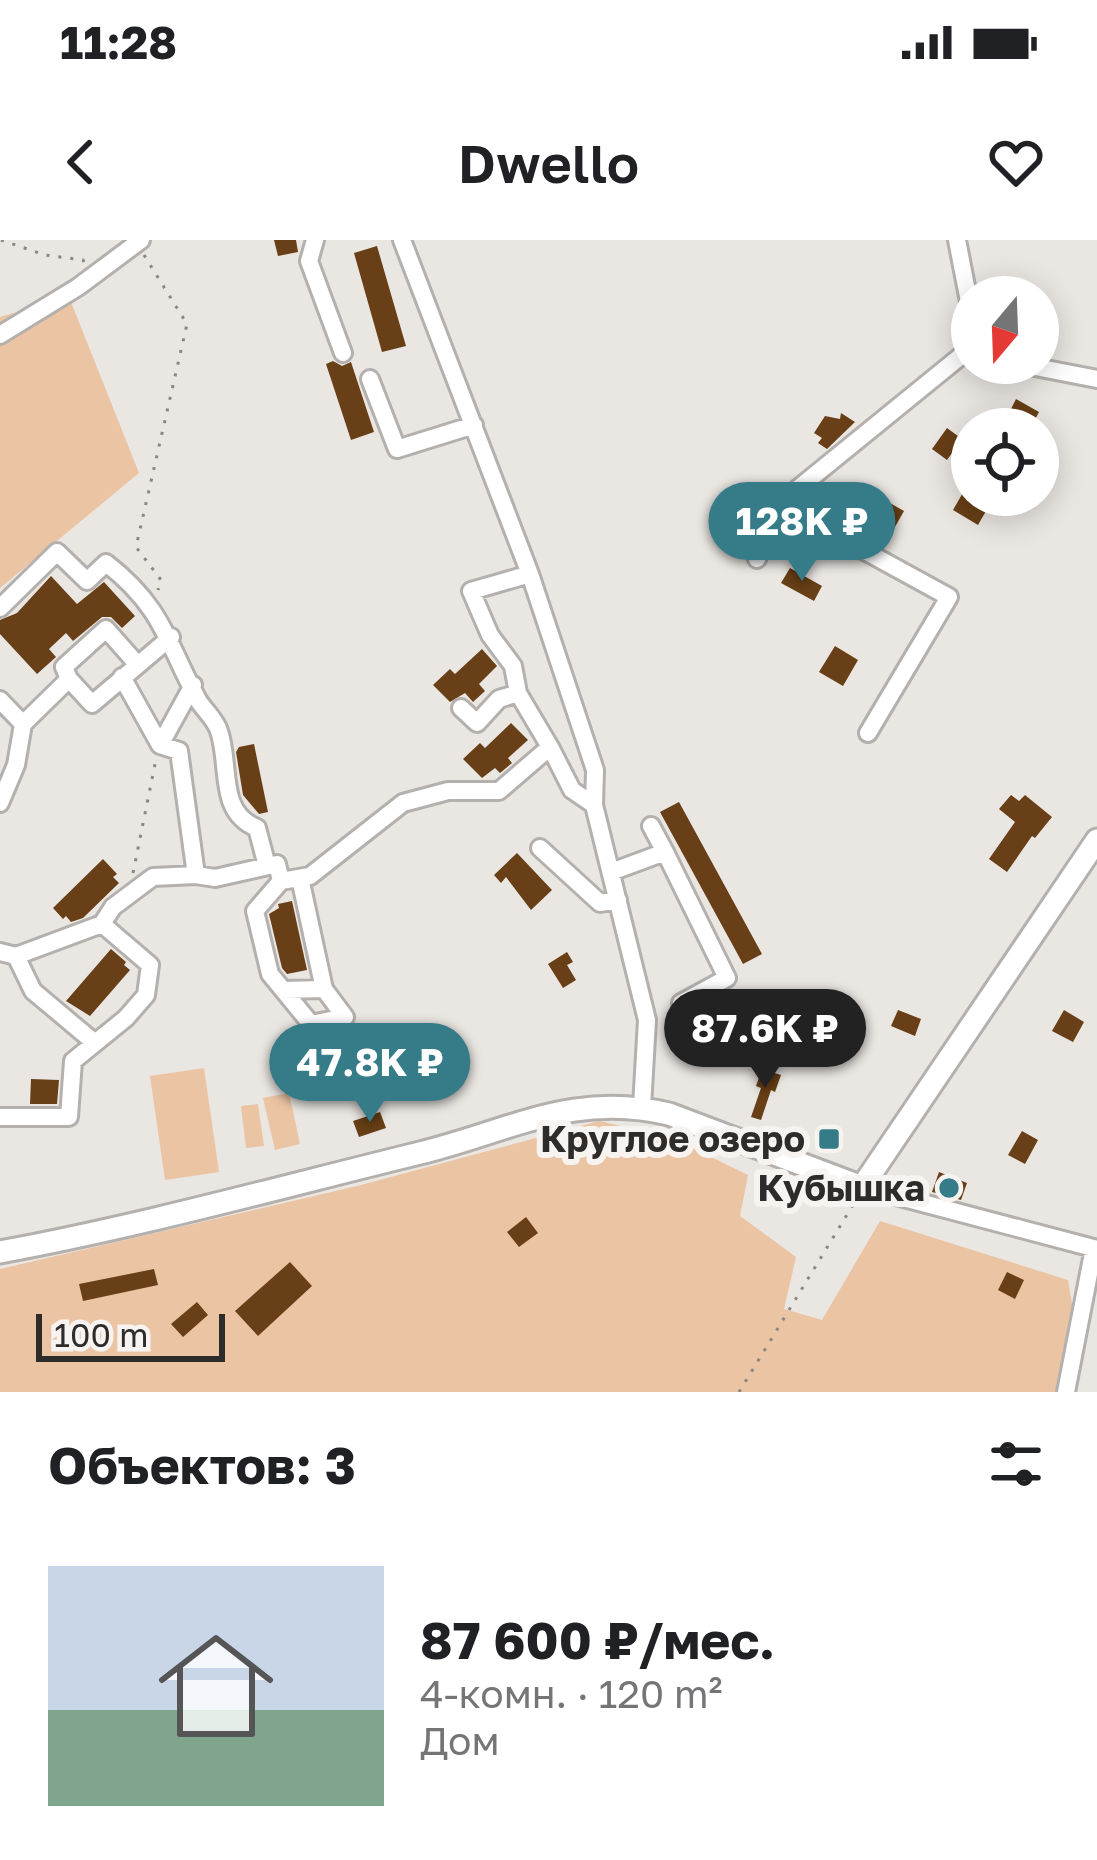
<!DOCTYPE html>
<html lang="ru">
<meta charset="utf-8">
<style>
:root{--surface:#fff;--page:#f2f2f2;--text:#202124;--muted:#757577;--accent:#357b88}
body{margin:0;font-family:"Golos Text",sans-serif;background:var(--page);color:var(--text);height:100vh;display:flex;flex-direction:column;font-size:45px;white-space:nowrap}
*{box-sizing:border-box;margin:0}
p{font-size:39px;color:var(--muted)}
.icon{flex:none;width:66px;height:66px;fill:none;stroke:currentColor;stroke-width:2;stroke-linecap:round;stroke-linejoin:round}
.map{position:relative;height:1152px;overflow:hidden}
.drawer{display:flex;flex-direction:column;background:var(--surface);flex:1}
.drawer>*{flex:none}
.needle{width:78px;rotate:199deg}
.fabs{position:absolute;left:951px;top:36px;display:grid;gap:24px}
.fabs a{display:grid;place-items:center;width:108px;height:108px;border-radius:50%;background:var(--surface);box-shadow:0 6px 30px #0003;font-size:60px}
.scale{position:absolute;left:36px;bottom:30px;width:189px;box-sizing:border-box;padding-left:12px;border:6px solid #2d2c2b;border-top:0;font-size:33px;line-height:42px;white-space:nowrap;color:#2d2c2b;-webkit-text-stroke:9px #f7f3f0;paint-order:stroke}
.price{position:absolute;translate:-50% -102px;padding:0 27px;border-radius:42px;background:var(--accent);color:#fff;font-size:39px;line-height:78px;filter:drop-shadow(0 3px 6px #0008)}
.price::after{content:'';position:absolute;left:50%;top:72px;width:36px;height:27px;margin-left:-18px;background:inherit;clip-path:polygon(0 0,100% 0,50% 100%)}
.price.current{background:#222;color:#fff}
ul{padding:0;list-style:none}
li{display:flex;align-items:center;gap:36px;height:300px;padding:0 48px}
li span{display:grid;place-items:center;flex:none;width:336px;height:240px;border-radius:0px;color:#555}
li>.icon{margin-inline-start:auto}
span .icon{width:144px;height:144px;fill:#fffc;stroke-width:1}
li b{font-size:51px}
h2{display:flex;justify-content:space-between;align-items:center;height:144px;padding:0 48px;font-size:51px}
.status{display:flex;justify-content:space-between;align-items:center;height:84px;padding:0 60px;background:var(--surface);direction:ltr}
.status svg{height:33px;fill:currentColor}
header{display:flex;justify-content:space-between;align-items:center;height:156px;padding:0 48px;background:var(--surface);font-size:54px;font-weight:600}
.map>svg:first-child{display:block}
</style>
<div class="status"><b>11:28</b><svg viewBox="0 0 49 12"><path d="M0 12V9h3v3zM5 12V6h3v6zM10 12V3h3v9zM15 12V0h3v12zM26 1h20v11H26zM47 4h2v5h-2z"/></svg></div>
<header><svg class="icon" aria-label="back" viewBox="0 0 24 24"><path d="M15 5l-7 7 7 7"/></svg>Dwello<svg class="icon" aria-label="heart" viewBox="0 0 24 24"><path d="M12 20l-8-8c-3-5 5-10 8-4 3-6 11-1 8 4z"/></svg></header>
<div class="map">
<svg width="1097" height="1152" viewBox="0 0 1097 1152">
<rect width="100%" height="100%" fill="#eae6e2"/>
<path fill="#ebc4a4" d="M69 57 139 233 0 348V77Z
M204 828 219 932 165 940 150 836Z
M289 853 300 904 275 910 263 858Z
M258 864 264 906 246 908 241 866Z
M599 881 670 897 748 935 740 976 796 1017 784 1069 822 1080 880 981 1068 1040 1081 1117 1059 1152H0V1029L361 945Z"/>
<path fill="#683f16" d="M274 0H296L298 12 278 16Z
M377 6 406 106 382 112 354 13Z
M333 121 342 126 351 122 374 192 351 200 326 124Z
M1016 159 1039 172 1030 189H1011L1003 185Z
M841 173 855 182 827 209 818 203 822 198 814 193 825 176 840 179Z
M947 188 962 199 947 220 932 209Z
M965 249 990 264 978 285 953 270Z
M872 253 904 271 888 299 873 290 877 283 861 273Z
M790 328 822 346 814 361 781 343Z
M51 336 77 364 104 342 135 376 122 388 111 377H102L73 401 66 393 49 409 56 417 37 434 0 394V380L17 373Z
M835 406 858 420 843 446 819 432Z
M482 409 497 426 479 444 485 451 473 462 465 453 450 462 433 445 450 429 455 434Z
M511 483 528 500 508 518 512 523 500 533 495 528 482 538 463 519 480 503 485 508Z
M254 504 268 572 259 574 243 555 236 512 239 507Z
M1011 555 1019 561 1025 555 1052 577 1035 598 1032 596 1007 632 989 619 1015 582 999 569Z
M679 562 762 714 743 724 660 572Z
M517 613 552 650 531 670 506 637 501 643 494 635Z
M103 619 117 634 113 637 119 643 83 678 71 682 66 676 63 679 53 668Z
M292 661 307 730 287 734 282 728 269 674 279 668 278 664Z
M111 709 126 722 124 725 130 730 90 776 66 761Z
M567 712 573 722 567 725 576 740 563 748 548 724Z
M898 770 921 779 915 796 891 786Z
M1064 770 1084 782 1073 802 1052 791Z
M334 792 335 798 352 795 357 821 341 824 344 840 334 841 326 794Z
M762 829 781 835 775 852 771 850 761 880 751 877 761 848 756 846Z
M31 839 59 840 57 864H30Z
M380 872 386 888 359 897 353 881Z
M1022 891 1038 900 1025 924 1008 915Z
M939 932 967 943 961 960 932 952Z
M526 977 538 993 519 1007 507 992Z
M290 1022 312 1046 258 1096 235 1071Z
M154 1029 158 1045 83 1061 79 1044Z
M1007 1032 1024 1040 1015 1059 998 1050Z
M197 1062 208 1075 183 1097 171 1084Z"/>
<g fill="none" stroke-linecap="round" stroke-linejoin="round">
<g stroke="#b4b0ad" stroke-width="22">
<path id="minor" d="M315 0 309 21 343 113
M402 0 530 334 595 530 594 565 647 780 642 867
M957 0 972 77
M0 95 78 47 141 0
M1015 123 1097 139
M370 139 397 209 474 185
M779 264 949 357 868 493
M757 319 779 264 972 107
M530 334 471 351 490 395 513 426 518 453 550 507
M0 368 57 312 87 341 106 323C163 367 167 403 198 460 204 470 216 480 219 491 231 526 217 572 257 588L267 626
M122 437 160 505 179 511 196 635
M69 439 64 427 106 389 137 424
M0 460 23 484 69 439 92 464 171 397
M461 468 477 483 499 459 518 453
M160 505 193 445
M0 563 16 525 23 484
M651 586 665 612
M540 608 600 663 618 660
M611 632 665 612 727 738 681 763
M300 638 324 749 345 777 311 784 322 839
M281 641 255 671 270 734 311 784
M0 712 16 716 102 684
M16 716 33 751 95 803
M283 750 324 749
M0 877H69L73 821 126 778 146 755 150 725 102 684 113 667 153 637 196 635 215 638 277 624 281 641 310 636 403 563 448 551H499L550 507 572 550 594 565
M862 947 1097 1009
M1066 1152 1094 1008"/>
</g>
<g stroke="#b4b0ad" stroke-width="27">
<path id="major" d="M0 1012C141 986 281 947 420 913 510 891 574 851 669 874L862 947 1097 600"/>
</g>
<path stroke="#898684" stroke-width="3" stroke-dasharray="3 9" stroke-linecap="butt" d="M1 0 45 15 83 20 85 24
M144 15 187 84 136 307 161 340 158 350
M133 633 156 519
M739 1152 856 960"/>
<use href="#minor" stroke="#fff" stroke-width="16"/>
<use href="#major" stroke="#fff" stroke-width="21"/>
</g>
<g fill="#357b88" stroke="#f7f3f0" stroke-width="4.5">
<rect x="817" y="887" width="24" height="24" rx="6"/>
<circle cx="949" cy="948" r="12"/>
</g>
<g text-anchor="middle" stroke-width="12" stroke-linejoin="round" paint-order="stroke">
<g font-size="36" font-weight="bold" fill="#2d2c2b" stroke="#f7f3f0" text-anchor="end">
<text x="805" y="912">Круглое озеро</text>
<text x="925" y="961">Кубышка</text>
</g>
</g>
</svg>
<div class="fabs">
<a><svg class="needle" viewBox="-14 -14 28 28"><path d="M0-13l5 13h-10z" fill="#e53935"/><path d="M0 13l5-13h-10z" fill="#757577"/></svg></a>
<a><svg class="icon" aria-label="locate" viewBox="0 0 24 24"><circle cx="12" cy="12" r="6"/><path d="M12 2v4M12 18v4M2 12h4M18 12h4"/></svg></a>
</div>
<div class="scale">100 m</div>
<b class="price" style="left:802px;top:344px">128K ₽</b>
<b class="price current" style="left:765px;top:851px">87.6K ₽</b>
<b class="price" style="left:370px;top:885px">47.8K ₽</b>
</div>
<section class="drawer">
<h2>Объектов: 3<svg class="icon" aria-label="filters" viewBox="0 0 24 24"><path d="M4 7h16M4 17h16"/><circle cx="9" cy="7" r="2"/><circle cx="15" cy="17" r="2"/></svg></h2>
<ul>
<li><span style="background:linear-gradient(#c9d6e8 60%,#7fa58c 0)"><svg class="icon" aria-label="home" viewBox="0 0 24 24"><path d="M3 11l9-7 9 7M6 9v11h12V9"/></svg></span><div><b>87 600 ₽/мес.</b><p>4-комн. · 120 m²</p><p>Дом</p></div></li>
</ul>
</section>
